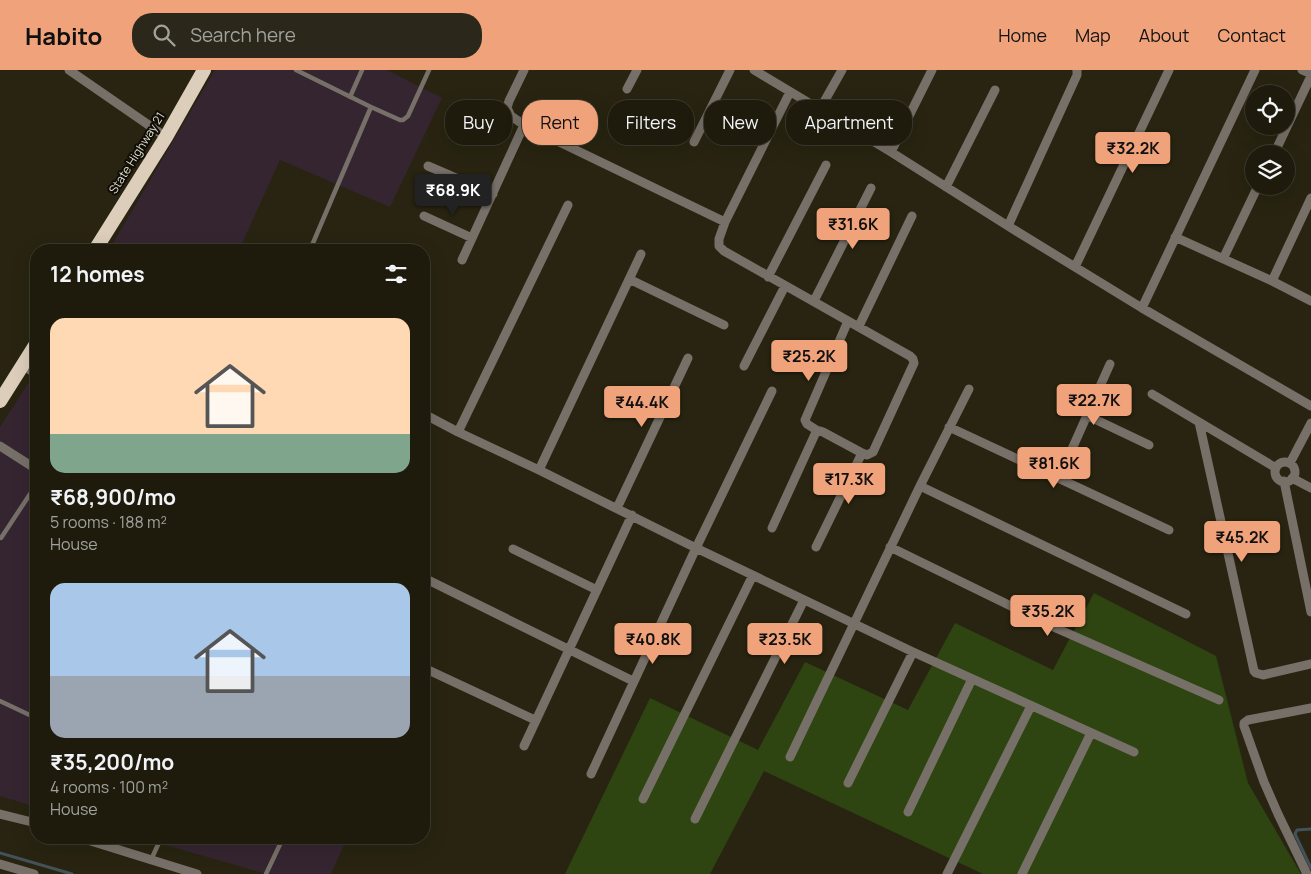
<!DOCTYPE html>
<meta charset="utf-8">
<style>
:root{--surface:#1e1b0d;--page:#2b281b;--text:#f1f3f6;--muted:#a1a19d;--line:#3c392e;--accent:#f0a27a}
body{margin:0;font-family:Manrope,sans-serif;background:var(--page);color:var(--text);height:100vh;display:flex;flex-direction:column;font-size:19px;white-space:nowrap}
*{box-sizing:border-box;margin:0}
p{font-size:16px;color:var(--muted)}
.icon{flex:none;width:28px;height:28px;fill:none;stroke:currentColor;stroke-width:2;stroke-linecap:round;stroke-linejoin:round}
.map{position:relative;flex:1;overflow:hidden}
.details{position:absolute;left:30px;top:174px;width:400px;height:600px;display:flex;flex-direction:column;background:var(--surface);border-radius:20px;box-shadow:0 5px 20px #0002,0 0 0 1px var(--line)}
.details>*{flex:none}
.banner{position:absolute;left:445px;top:30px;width:475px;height:45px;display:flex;gap:10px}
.fabs{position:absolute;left:1245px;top:15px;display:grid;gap:10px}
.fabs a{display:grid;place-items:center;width:50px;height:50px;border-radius:50%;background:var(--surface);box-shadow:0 5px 20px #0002,0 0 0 1px var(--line);font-size:25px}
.price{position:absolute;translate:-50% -42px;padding:0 11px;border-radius:5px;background:var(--accent);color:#111;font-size:16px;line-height:32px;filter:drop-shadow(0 1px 2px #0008)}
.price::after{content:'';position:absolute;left:50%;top:30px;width:15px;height:11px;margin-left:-8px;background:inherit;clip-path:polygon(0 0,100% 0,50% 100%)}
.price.active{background:#222;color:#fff}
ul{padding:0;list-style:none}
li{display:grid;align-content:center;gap:10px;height:265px;padding:0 20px}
li span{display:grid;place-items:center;height:155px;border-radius:15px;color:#555}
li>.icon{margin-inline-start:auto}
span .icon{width:90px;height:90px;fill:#fffc;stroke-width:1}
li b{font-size:21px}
h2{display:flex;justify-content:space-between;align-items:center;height:60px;padding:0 20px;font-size:21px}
.tag{padding:0 18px;border-radius:20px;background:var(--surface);box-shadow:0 5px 20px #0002,0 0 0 1px var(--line);font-size:18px;line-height:45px}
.tag.active{background:var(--accent);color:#111}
header{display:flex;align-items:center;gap:30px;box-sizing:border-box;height:70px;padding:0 25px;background:var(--accent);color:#111}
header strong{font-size:24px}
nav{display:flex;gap:28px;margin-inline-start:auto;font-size:18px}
.search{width:350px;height:45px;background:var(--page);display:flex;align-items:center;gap:12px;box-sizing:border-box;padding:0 18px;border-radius:20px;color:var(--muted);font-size:19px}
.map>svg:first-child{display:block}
</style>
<header>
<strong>Habito</strong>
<div class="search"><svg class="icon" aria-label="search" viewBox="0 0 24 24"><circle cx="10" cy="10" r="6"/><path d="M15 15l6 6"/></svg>Search here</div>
<nav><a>Home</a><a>Map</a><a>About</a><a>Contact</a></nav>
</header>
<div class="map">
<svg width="1311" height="804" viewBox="0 0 1311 804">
<rect width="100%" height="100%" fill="#282411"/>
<path fill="#352531" d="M215 0H387L442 28 390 137 280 90 239 180H109Z
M36 301V737L0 726V357Z
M141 768H347L331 804H266Z"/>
<path fill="#2e4512" d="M1094 523 1216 586 1248 713 1301 804H983L764 701 710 804H565L650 628 758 680 805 592 908 640 955 553 1053 600Z"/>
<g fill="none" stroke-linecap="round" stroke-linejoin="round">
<path stroke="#435258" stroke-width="3" d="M1311 759 1297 760 1295 764 1311 798
M0 783 72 804"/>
<path stroke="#777068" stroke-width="4.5" d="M296 0 371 37 400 50H403L408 46 429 0
M350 27 362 0
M310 180 371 37
M23 298 36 307
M1 468 36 415
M0 631 36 648
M151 790 161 768
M266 804 283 768"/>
<path stroke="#777068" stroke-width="9" d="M69 0 166 67
M524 0 509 31 507 38 511 46 524 55 725 152
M754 0 891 82 1008 156 1142 238 1311 336
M1302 0 1311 4
M627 19 637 0
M820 39 842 0
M694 72 730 0
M891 82 932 0
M1274 84 1311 6
M428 96 493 124
M946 117 995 20
M424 146 472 168
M1008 156 1077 5V0
M1175 167 1272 211 1311 231
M1223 189 1258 116
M462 190 524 55
M1075 197 1169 0
M768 207 826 95
M629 209 724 255
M1272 211 1311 128
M814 231 871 118
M1142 238 1255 0
M859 256 912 146
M744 296 785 216
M1152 324 1276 398
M424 344 458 362 539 400 696 478 913 582 1134 682
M1086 345 1149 375
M1199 352 1254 601 1256 603 1263 605 1311 594
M949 357 1169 460
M818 361 807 354 805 350 848 251
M458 362 568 135
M0 376 36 399
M1275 402a10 10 0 1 1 20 0a10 10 0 1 1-20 0Z
M1290 393 1311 353
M539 400 641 184
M1059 408 1110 294
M1292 408 1311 418
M1284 411 1311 542
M920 416 1186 544
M617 438 688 288
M772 458 816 362 820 361 823 362 862 383 867 385 873 382 914 293 913 289 910 286 724 181 719 176V169L725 152 790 22
M816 477 862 383
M890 477 1058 559 1219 630
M513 479 597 520
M424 508 633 611
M424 598 535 650
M524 676 632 445
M790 687 920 416 969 319
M591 704 696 478 772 321
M848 713 913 582
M643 729 753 505
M908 742 972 609
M0 744 36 753
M695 749 804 530
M81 768 197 804
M0 794 34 804
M947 804 1031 636
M1022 804 1091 663
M1307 804 1278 744 1264 712 1244 656V653L1248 650 1311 638"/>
<path stroke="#dcceba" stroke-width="14" d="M95 180 166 67 204 0
M0 331 36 274"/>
</g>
<g text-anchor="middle" stroke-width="4" stroke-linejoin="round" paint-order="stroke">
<g font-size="12" fill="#dedcd0" stroke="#0f0d06">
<text transform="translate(137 83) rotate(-58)" y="4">State Highway 21</text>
</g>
</g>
</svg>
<div class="fabs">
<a><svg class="icon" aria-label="locate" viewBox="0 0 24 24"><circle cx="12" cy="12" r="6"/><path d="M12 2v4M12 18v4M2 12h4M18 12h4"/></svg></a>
<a><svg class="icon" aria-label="layers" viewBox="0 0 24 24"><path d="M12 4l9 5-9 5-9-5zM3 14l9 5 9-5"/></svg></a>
</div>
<b class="price" style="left:1133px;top:104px">₹32.2K</b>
<b class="price active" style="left:453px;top:146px">₹68.9K</b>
<b class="price" style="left:853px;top:180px">₹31.6K</b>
<b class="price" style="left:809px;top:312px">₹25.2K</b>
<b class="price" style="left:1094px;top:356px">₹22.7K</b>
<b class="price" style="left:642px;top:358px">₹44.4K</b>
<b class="price" style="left:1054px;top:419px">₹81.6K</b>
<b class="price" style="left:849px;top:435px">₹17.3K</b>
<b class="price" style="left:1242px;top:493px">₹45.2K</b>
<b class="price" style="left:1048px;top:567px">₹35.2K</b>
<b class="price" style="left:653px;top:595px">₹40.8K</b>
<b class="price" style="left:785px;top:595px">₹23.5K</b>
<div class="banner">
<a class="tag">Buy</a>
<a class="tag active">Rent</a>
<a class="tag">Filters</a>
<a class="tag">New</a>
<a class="tag">Apartment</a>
</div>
<section class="details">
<h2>12 homes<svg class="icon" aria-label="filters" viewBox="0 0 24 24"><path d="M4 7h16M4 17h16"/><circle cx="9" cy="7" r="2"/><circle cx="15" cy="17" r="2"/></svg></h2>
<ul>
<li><span style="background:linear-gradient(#ffd9b3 75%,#7fa58c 0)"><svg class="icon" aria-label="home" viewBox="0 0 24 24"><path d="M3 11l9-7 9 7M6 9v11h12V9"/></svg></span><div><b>₹68,900/mo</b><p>5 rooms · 188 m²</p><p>House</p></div></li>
<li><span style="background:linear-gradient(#a9c7e8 60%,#9aa5b1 0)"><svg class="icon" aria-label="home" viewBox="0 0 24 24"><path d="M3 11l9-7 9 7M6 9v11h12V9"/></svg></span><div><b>₹35,200/mo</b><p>4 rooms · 100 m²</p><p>House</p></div></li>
</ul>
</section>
</div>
